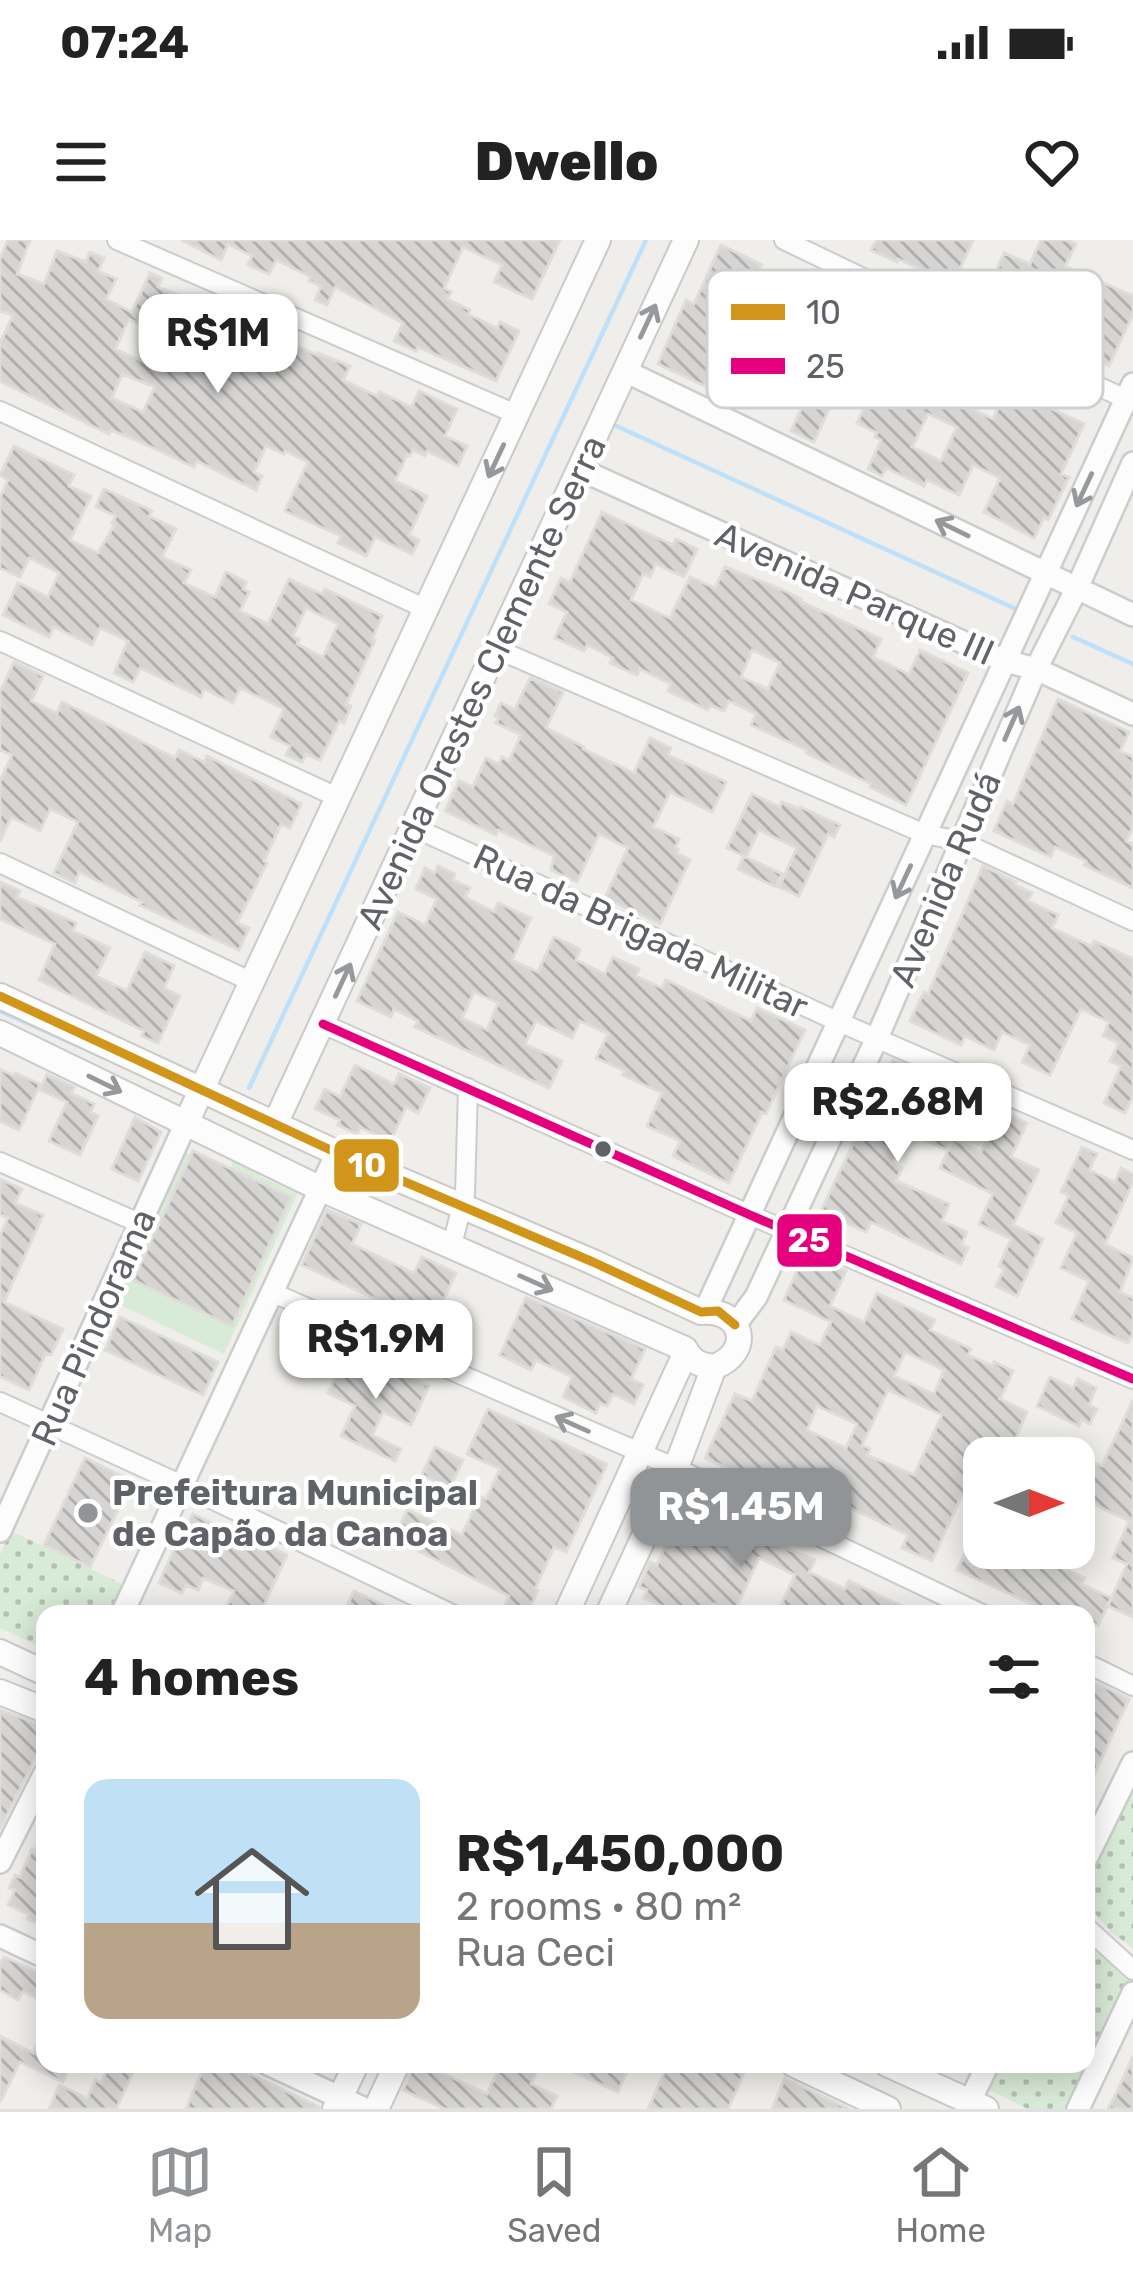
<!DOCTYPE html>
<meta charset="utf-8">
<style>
:root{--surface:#fff;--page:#f2f2f2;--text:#222;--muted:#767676;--line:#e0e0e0;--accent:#919496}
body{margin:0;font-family:Rubik,sans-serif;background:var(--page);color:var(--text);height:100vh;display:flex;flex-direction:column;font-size:45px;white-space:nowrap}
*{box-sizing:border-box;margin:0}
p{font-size:39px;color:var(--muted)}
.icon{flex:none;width:66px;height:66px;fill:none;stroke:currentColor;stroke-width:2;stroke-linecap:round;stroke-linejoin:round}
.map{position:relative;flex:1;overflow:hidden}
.side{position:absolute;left:36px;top:1365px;width:1059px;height:468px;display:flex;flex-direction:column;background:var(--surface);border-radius:24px;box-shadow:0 6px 30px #0003}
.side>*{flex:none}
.needle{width:78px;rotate:90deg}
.buttons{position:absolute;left:963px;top:1197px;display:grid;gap:24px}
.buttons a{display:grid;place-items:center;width:132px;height:132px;border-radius:24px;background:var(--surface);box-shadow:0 6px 30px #0003;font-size:60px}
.price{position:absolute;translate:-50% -102px;padding:0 27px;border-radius:24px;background:#fff;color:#222;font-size:39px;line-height:78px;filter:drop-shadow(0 3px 6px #0008)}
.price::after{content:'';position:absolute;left:50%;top:72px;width:36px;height:27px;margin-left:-18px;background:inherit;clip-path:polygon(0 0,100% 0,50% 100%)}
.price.active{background:var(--accent);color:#fff}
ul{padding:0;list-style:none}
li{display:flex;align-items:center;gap:36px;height:300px;padding:0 48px}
li span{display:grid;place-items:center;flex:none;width:336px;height:240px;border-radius:24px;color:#555}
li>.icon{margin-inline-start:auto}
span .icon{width:144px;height:144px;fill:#fffc;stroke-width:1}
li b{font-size:51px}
h2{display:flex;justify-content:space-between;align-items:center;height:144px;padding:0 48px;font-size:51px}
.status{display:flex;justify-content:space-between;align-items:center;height:84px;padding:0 60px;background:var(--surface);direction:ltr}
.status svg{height:33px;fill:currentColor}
header{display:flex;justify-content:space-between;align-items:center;height:156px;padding:0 48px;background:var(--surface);font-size:54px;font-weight:800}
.dock{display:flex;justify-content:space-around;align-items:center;height:168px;border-top:3px solid var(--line);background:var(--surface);font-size:33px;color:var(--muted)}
.dock a{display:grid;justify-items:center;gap:6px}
.dock .active{color:var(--accent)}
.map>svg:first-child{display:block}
</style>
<div class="status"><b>07:24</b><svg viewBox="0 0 49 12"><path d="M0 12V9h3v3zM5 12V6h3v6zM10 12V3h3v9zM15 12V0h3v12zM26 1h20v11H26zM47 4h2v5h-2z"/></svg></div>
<header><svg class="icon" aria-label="menu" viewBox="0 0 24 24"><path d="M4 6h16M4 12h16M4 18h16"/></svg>Dwello<svg class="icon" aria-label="heart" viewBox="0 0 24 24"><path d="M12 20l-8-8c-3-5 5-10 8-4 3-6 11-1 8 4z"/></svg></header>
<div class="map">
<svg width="1133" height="1869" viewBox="0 0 1133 1869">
<defs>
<pattern id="grass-dots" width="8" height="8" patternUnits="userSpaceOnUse" patternTransform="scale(3)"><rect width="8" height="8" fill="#d8ebd6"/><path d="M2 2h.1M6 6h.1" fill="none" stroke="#b2c2b1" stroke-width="1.8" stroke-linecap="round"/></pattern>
<pattern id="building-back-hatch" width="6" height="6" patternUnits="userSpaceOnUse" patternTransform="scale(3)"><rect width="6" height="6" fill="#d6d5d3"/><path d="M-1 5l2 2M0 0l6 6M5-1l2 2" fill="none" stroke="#b1b0af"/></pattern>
</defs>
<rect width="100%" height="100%" fill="#efeeea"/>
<path fill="url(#grass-dots)" d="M11 1291 122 1344 108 1374H45V1409L0 1388V1315Z
M1133 1535V1708L1111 1692 1086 1663V1639Z
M1086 1692 1133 1734 1069 1869H1028L987 1849 999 1824H1086Z"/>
<path fill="#d8ebd6" d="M185 912 229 932 236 915 262 927 259 936 298 953 224 1114 114 1062Z"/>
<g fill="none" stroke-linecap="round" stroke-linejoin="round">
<path stroke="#bfe0f9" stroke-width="4.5" d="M612 184 1016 369
M1073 397 1133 424
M0 771 110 820
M249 848 646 0"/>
</g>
<path fill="url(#building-back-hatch)" stroke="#deddd9" stroke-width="3" fill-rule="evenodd" d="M8 0H30L17 34 44 44 57 11 86 22 90 12 104 18 98 31 116 39 106 59 132 72 150 33 162 38 158 47 205 66 200 75 260 102 265 92 317 115 318 113 350 126 343 140 377 156 379 152 412 167 419 151 457 169 445 196 467 206 458 226 427 211 425 216 413 210 410 216 407 215 395 241 427 256 409 295 419 300 412 314 375 297 366 316 338 303 341 296 285 271 308 222 285 211 284 214 266 206 254 232 262 236 256 250 197 221 194 227 136 200 111 190 109 194 0 141V103L13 75 0 71V19ZM129 79 158 93 144 122 115 109ZM122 134 155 147 143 172 112 158Z
M181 0H560L532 59 494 42 502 25 463 7 444 48 451 52 447 59 470 70 468 74 497 88 500 82 519 91 496 141 418 107 416 111 394 101 403 83 335 47 327 65 315 60 321 46 309 41 311 37 276 20 269 34 248 25 252 16 228 4 221 20Z
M877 0H973L951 49 936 41 937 37 898 19 897 22 871 10Z
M1041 0H1068L1076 4 1065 26 1133 56V74L1109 126 1063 104 1064 101 983 60 1004 13 1030 24Z
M721 5 762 25 748 54 774 66 790 31 818 44 820 40 848 54 845 60 871 72 853 111 884 126 902 88 929 101 915 130 943 143 960 107 972 112 968 120 984 127 966 166 993 179 1009 145 1037 158 1044 142 1057 148 1048 167 1084 184 1061 234 1069 237 1048 280 1044 278 1034 298 984 272 1000 238 973 225 959 255 927 240 924 246 886 228 882 236 868 229 881 200 875 197 877 193 857 183 867 162 838 149 814 202 791 191 803 165 799 164 817 125 787 111 763 162 737 149 755 113 727 100 705 146 658 124 686 60 694 64ZM928 174 957 187 941 221 912 207Z
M14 206 74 235 69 246 91 256 70 300 98 313 115 284 112 283 116 276 96 267 104 249 152 271 149 276 176 289 162 317 191 330 184 343 215 357 226 332 246 342 243 349 249 352 240 371 268 384 289 339 322 354 325 349 382 376 372 399 375 400 346 464 351 466 344 483 339 481 320 520 306 514 302 522 286 515 290 506 271 497 284 469 240 448 233 463 204 449 201 457 140 428 133 442 114 433 128 401 100 388 92 405 54 387 49 397 3 375 18 343 48 357 59 333 29 318 20 337 0 328V258L8 240 0 235ZM306 368 338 384 323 417 297 404 299 399 293 396Z
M602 272 673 305 676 299 697 309 684 337 656 324 650 337 643 334 631 360 670 378 690 337 715 348 725 327 781 349 801 359 800 361 881 399 873 417 909 434 920 410 968 433 906 565 870 547 871 544 806 513 807 510 751 485 756 474 729 461 724 471 710 465 708 470 668 451 671 444 640 429 637 435 610 423 613 418 587 405 584 411 555 398 567 372 549 364 561 338 570 342ZM752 410 780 423 768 449 741 437Z
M14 422 43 436 31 461 57 473 62 462 175 518 179 510 204 522 207 516 301 564 290 588 281 584 264 621 267 623 237 683 249 688 239 710 140 665 142 662 79 632 75 643 54 633 78 582 50 569 40 591 11 577 0 601V541L12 515 0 510V452Z
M530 438 563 452 546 488 584 507 583 509 634 533 650 498 671 508 668 515 726 542 712 572 670 552 653 587 679 599 675 608 678 609 677 613 690 620 660 684 605 658 628 608 599 594 577 642 551 630 554 616 498 590 496 595 445 571 459 541 473 547 486 518 499 524 502 517 509 521 521 495 496 483 499 478 495 476 501 463 515 470Z
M1058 459 1129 492 1120 511 1133 517V587L1126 601 1133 604V648L1084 625 1086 621 1055 607 1051 617 994 591 1007 561 1013 564Z
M752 554 780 567 782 562 799 569 800 567 840 585 834 597 828 594 799 656 779 647 797 608 759 590 746 617 782 634 776 647 738 629 744 616 727 608Z
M438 626 455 634 453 640 470 648 465 657 494 672 498 663 531 678 512 720 538 732 554 697 580 709 576 720 605 734 613 717 639 729 636 736 662 748 666 740 751 781 757 768 805 790 766 874 762 872 729 943 673 916 680 901 647 886 662 853 623 835 625 831 596 818 608 794 580 781 572 798 536 781 525 804 562 821 549 848 415 787 418 781 394 769 391 777 357 761 398 672 425 685 437 659 416 649 425 628 435 633ZM474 752 498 763 487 790 462 778Z
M983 626 1016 642 1015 645 1032 653 1028 661 1058 675 1052 688 1091 706 1094 701 1133 719V856L1125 873 1104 863 1121 826 1110 821 1119 803 1103 796 1109 782 1081 769 1050 835 1022 822 1030 805 1002 792 994 810 965 796 961 805 910 781 924 752 928 754Z
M0 642 20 651 17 657 76 683 73 691 110 708 96 736 127 751 145 712 174 726 164 748 180 756 158 803 142 796 144 791 39 740 55 704 0 679Z
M893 820 942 842 934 860 963 874 947 910 907 892 892 923 902 928 896 941 949 964 942 981 967 992 961 1005 968 1008 961 1024 871 982 866 992 821 971Z
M355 825 394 844 399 834 430 848 418 873 406 867 390 902 360 887 357 894 338 885 340 880 315 869 325 849 340 857Z
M0 829 14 836 15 833 40 844 19 890 0 881Z
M47 834 74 847 71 853 94 864 91 872 98 876 80 915 49 901 67 862 40 850Z
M1000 870 1027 883 1011 917 1039 930 1013 985 1043 999 1017 1056 996 1046 1004 1029 999 1026 1011 999 979 984 993 954 940 928 953 899 981 912Z
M135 877 161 892 138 941 112 929Z
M1082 907 1097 914 1089 930 1115 942 1121 928 1133 934V942L1105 1004 1133 1018 1120 1052 1133 1058V1093L1128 1103 1072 1079 1089 1041 1061 1028 1077 993 1056 983 1069 955 1061 952Z
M193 911 291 957 232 1086 133 1040Z
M0 939 22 949 15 963 43 975 4 1062 63 1089 51 1115 46 1113 29 1150 0 1136V996L8 978 0 974Z
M327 970 361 984 352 1004 414 1033 422 1017 456 1033 432 1085 302 1025Z
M805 1013 846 1031 830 1066 864 1082 877 1053 935 1080 930 1090 971 1109 968 1115 993 1126 994 1122 1013 1131 1000 1159 1027 1172 1012 1207 1007 1218H984V1267L961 1257 932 1321 902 1308 908 1295 844 1265 838 1279 818 1270 820 1264 806 1258 760 1237 758 1242 705 1218 735 1154 752 1161 776 1107 783 1110 791 1092 820 1105 831 1082 784 1060ZM905 1112 944 1130 934 1154 894 1136ZM888 1150 942 1175 914 1235 867 1215 870 1209 862 1205ZM817 1166 857 1184 846 1208 807 1190Z
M526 1057 645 1109 631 1139 643 1145 634 1164 613 1154 607 1166 600 1163 596 1173 563 1157 572 1137 536 1120 531 1130 500 1115Z
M120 1077 218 1122 203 1155 105 1110Z
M344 1118 369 1129 372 1121 429 1146 411 1185 383 1172 372 1195 401 1209 395 1221 341 1196 355 1166 328 1153Z
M1050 1137 1073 1148 1078 1139 1096 1148 1089 1165 1097 1169 1090 1184 1082 1180 1079 1186 1037 1166Z
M1133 1160V1377L1108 1366 1127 1324 1113 1318 1129 1281 1074 1255V1213L1102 1226Z
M488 1169 607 1224 566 1312 554 1307 535 1349 538 1350 527 1374H519L504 1367 509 1356 394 1299 407 1270 462 1295 480 1256 486 1259 500 1229 467 1214Z
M435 1207 463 1220 450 1248 422 1235Z
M85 1218 132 1241 90 1327 44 1305Z
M688 1254 748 1282 744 1291 815 1320 809 1332 845 1349 849 1341 919 1374H882L870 1368 867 1374H777L795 1335 759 1318 734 1373 714 1364 709 1374H679L644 1358 647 1350 639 1347 650 1322 657 1325Z
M984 1272V1308H1066L1058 1326 1085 1338 1082 1344 1111 1358 1098 1386 1086 1381V1374H1054L957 1330Z
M193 1274 222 1288 220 1291 254 1307 257 1301 287 1315 260 1374H223L234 1351 203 1338 198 1350 186 1345 182 1353 159 1343 187 1281 189 1282Z
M354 1351 402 1374H343Z
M1086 1438 1129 1459 1086 1552Z
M0 1470 45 1486V1499L0 1589Z
M45 1589V1687L27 1679 29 1674 8 1665 15 1650 9 1648 15 1635 20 1637 32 1609 35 1610Z
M4 1717 45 1735V1763L23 1751 18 1760 0 1750V1724Z
M45 1787V1824H71L63 1842 20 1822 0 1862V1796L33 1813Z
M1133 1816V1869H1108L1116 1854Z
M110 1824H137L116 1869H49L59 1845 87 1858 96 1840 101 1843Z
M205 1824H229L319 1867V1869H186Z
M414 1824H423L487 1854 501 1824H540L531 1844 557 1856 551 1869H445L403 1850Z
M555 1824H630L618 1852Z
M668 1824H748L728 1869H648Z
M785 1838 786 1839 849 1869H772Z"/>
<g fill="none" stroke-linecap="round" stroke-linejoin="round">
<g stroke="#cbcccc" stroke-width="22">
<path id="minor" d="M117 0 518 175
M784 0 940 75 1133 162
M0 171 426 369
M0 401 339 558
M494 408 925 594 960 601 1133 681
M413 587 839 782 1133 910
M0 623 254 743
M323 784 750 975 1133 1139
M0 922 139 983
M452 1005 465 954 468 848
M271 1052 676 1228 982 1374
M0 1162 182 1245 452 1374
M1086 1423 1133 1446
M1086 1687 1133 1730"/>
</g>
<g stroke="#cbcccc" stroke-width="26">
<path id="tertiary" d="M625 131 1133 375
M579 229 1005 421 1036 429 1133 474
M705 1071 1133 144
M735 1085 756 1057 877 798 1036 429 1077 348 1133 223
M0 1291 186 883
M122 1374 337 913
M1086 1619 1133 1523
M0 1622 45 1533
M0 1696 45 1717
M268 1824 365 1869
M970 1861 988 1824
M1078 1869 1133 1753"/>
</g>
<g stroke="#cacacb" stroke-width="28">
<path id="secondary" d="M0 756 337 913 593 1022 701 1072C743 1068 754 1112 714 1127L676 1228 608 1374
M0 793 319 948 685 1109C692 1122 700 1125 714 1127
M186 883 598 0
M275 884 686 0
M566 1374 686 1112
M0 1412 45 1433
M0 1452 45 1470
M793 1824 888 1869
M887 1824 986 1869
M335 1869 356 1824
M376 1869 397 1824"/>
</g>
<use href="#minor" stroke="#fdfcfc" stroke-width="18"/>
<use href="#tertiary" stroke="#fdfcfc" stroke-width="21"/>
<use href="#secondary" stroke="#fdfcfc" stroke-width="24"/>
<g stroke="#fff" stroke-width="18">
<path id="bus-1" d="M0 756 337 913 593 1022 701 1072 718 1071 735 1085"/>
</g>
<g stroke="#fff" stroke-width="18">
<path id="bus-2" d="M323 784 750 975 1133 1139"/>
</g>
<use href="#bus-1" stroke="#d1951a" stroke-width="9"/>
<use href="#bus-2" stroke="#e5007d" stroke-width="9"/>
</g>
<defs><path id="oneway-shaft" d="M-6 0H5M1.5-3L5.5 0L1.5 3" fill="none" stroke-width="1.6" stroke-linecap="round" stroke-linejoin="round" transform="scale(3)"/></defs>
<g stroke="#96999c">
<use href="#oneway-shaft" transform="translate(648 81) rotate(-65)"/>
<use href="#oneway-shaft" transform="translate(496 221) rotate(115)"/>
<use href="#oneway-shaft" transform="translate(1084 250) rotate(115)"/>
<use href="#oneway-shaft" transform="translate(952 288) rotate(-154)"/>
<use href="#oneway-shaft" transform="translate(1012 483) rotate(-66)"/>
<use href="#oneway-shaft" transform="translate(903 642) rotate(115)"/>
<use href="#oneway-shaft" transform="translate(343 740) rotate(-65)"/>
<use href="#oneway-shaft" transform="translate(105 844) rotate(26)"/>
<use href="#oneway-shaft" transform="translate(536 1043) rotate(24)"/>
<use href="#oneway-shaft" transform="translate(572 1184) rotate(-156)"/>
</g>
<circle fill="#5f6368" stroke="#fff" stroke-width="4.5" cx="603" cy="909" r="10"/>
<circle fill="#919496" stroke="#fff" stroke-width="4.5" cx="88" cy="1273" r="12"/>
<g text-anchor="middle" stroke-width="9" stroke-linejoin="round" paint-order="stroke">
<g font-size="36" fill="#5f6368" stroke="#fff">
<text transform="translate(855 353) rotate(24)" y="13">Avenida Parque III</text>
<text transform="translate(481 442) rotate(-65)" y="13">Avenida Orestes Clemente Serra</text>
<text transform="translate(945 639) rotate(-67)" y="13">Avenida Rudá</text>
<text transform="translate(641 691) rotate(25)" y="13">Rua da Brigada Militar</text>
<text transform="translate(93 1087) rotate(-66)" y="13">Rua Pindorama</text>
</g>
<g font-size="36" font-weight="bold" fill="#5f6368" stroke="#fff" text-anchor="start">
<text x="112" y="1265">Prefeitura Municipal<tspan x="112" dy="41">de Capão da Canoa</tspan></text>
</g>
</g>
<rect x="707" y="30" width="396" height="138" rx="18" fill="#fff" stroke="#cfd0d2" stroke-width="3"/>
<rect x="731" y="64" width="54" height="16" fill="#d1951a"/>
<rect x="731" y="118" width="54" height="16" fill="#e5007d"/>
<g font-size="33" fill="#5f6368">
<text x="806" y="84">10</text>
<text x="806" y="138">25</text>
</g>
<g stroke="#fff" stroke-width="4.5">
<rect x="332" y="897" width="69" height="57" rx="12" fill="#d1951a"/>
<rect x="775" y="972" width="69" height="57" rx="12" fill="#e5007d"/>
</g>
<g font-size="33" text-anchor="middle" font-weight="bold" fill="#fff">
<text x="367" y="937">10</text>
<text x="809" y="1012">25</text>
</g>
</svg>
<div class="buttons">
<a><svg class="needle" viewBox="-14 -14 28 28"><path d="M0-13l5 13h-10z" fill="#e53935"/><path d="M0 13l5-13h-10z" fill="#767676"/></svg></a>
</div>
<b class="price" style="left:218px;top:156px">R$1M</b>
<b class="price" style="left:898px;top:925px">R$2.68M</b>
<b class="price" style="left:376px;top:1162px">R$1.9M</b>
<b class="price active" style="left:741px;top:1330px">R$1.45M</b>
<section class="side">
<h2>4 homes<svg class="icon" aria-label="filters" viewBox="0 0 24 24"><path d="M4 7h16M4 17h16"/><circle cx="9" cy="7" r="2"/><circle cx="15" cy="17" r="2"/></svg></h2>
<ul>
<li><span style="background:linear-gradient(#bfe0f5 60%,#b9a48a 0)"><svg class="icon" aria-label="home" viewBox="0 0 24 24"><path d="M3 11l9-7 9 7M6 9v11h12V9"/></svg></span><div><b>R$1,450,000</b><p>2 rooms · 80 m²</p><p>Rua Ceci</p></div></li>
</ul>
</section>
</div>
<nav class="dock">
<a class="active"><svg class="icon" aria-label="map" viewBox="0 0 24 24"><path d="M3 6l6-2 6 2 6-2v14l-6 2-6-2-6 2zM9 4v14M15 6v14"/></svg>Map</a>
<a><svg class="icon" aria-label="saved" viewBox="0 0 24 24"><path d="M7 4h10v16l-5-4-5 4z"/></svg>Saved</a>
<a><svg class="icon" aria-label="home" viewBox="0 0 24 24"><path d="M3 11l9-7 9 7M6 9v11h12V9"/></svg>Home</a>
</nav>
